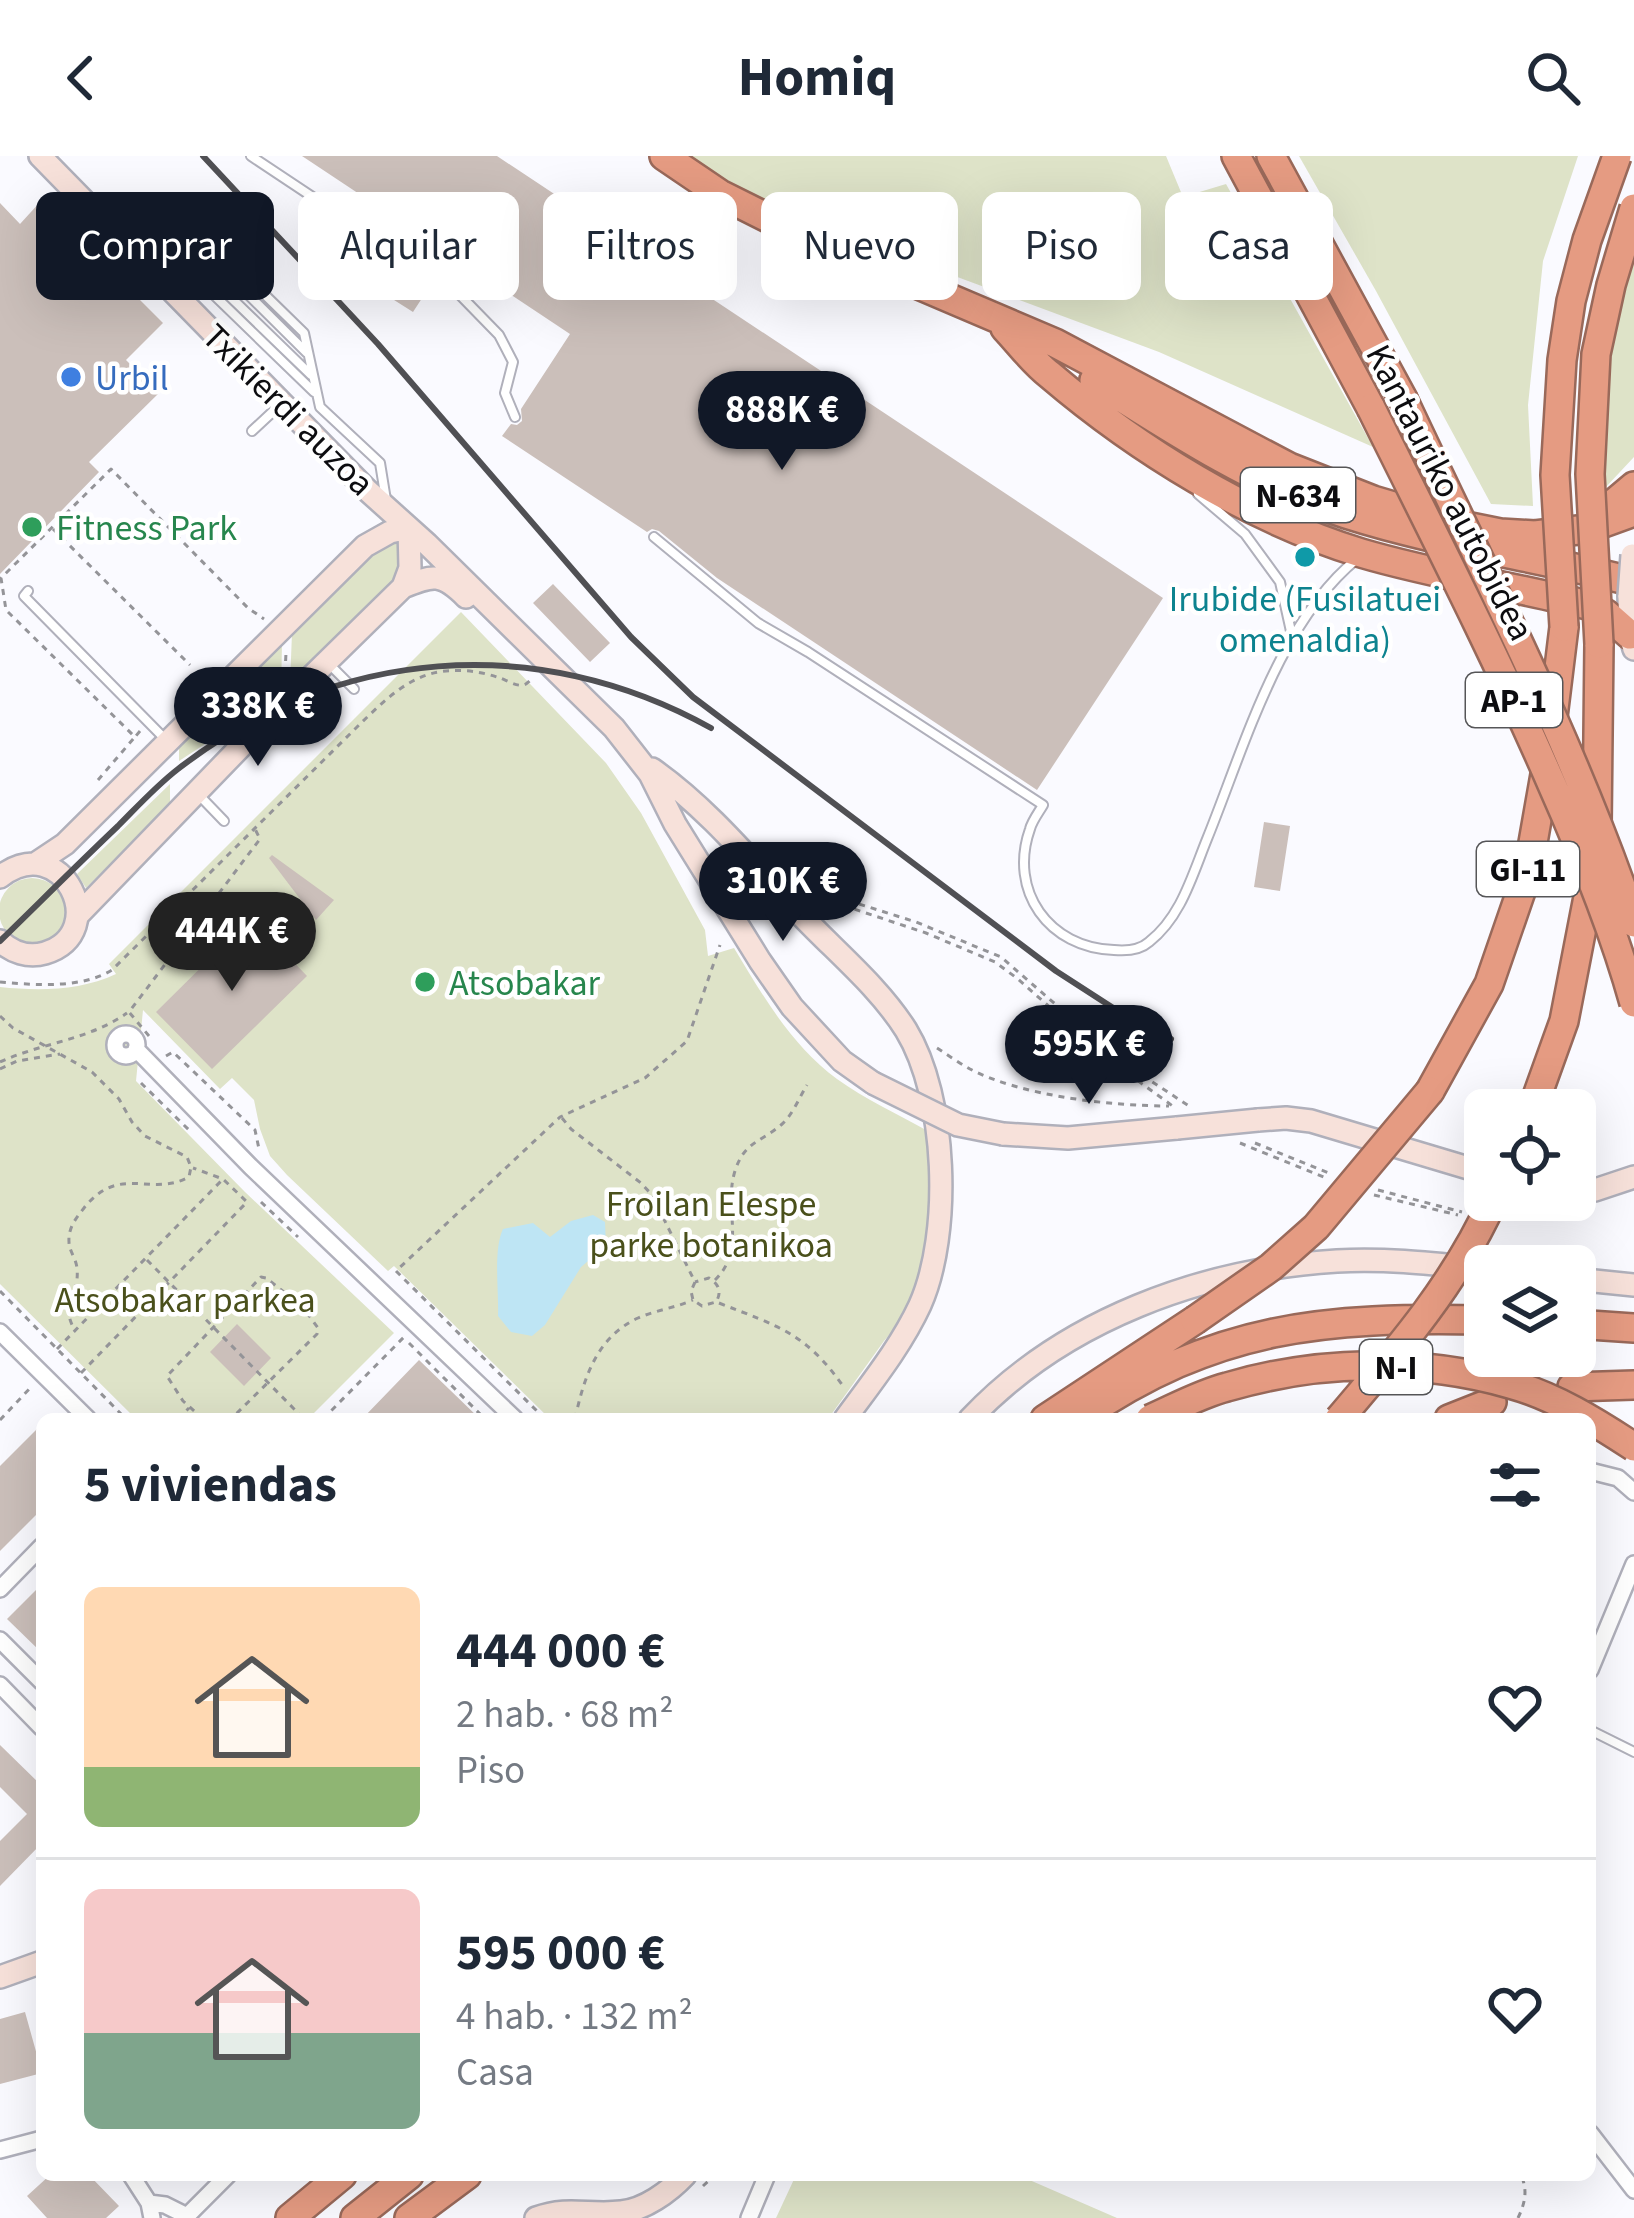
<!DOCTYPE html>
<html lang="es">
<meta charset="utf-8">
<style>
:root{--surface:#fff;--page:#f2f2f3;--text:#1f2937;--muted:#747a83;--line:#e0e1e3;--accent:#111827}
body{margin:0;font-family:"Source Sans 3",sans-serif;background:var(--page);color:var(--text);height:100vh;display:flex;flex-direction:column;font-size:45px;white-space:nowrap}
*{box-sizing:border-box;margin:0}
p{font-size:39px;color:var(--muted)}
.icon{flex:none;width:66px;height:66px;fill:none;stroke:currentColor;stroke-width:2;stroke-linecap:round;stroke-linejoin:round}
.map{position:relative;flex:1;overflow:hidden}
.details{position:absolute;left:36px;top:1257px;width:1560px;height:768px;display:flex;flex-direction:column;background:var(--surface);border-radius:18px;box-shadow:0 12px 48px #0002}
.details>*{flex:none}
.banner{position:absolute;left:36px;top:36px;width:1563px;height:108px;display:flex;gap:24px}
.controls{position:absolute;left:1464px;top:933px;display:grid;gap:24px}
.controls a{display:grid;place-items:center;width:132px;height:132px;border-radius:18px;background:var(--surface);box-shadow:0 12px 48px #0002;font-size:60px}
.price{position:absolute;translate:-50% -102px;padding:0 27px;border-radius:42px;background:var(--accent);color:#fff;font-size:39px;line-height:78px;filter:drop-shadow(0 3px 6px #0008)}
.price::after{content:'';position:absolute;left:50%;top:72px;width:36px;height:27px;margin-left:-18px;background:inherit;clip-path:polygon(0 0,100% 0,50% 100%)}
.price.current{background:#222;color:#fff}
ul{padding:0;list-style:none}
li{display:flex;align-items:center;gap:36px;height:300px;padding:0 48px}
li+li{border-top:3px solid var(--line)}
li span{display:grid;place-items:center;flex:none;width:336px;height:240px;border-radius:18px;color:#555}
li>.icon{margin-inline-start:auto}
span .icon{width:144px;height:144px;fill:#fffc;stroke-width:1}
li b{font-size:51px}
h2{display:flex;justify-content:space-between;align-items:center;height:144px;padding:0 48px;font-size:51px}
.tag{padding:0 42px;border-radius:18px;background:var(--surface);box-shadow:0 12px 48px #0002;font-size:42px;line-height:108px}
.tag.current{background:var(--accent);color:#fff}
header{display:flex;justify-content:space-between;align-items:center;height:156px;padding:0 48px;background:var(--surface);font-size:54px;font-weight:700}
.map>svg:first-child{display:block}
</style>
<header><svg class="icon" aria-label="back" viewBox="0 0 24 24"><path d="M15 5l-7 7 7 7"/></svg>Homiq<svg class="icon" aria-label="search" viewBox="0 0 24 24"><circle cx="10" cy="10" r="6"/><path d="M15 15l6 6"/></svg></header>
<div class="map">
<svg width="1634" height="2062" viewBox="0 0 1634 2062">
<rect width="100%" height="100%" fill="#fafaff"/>
<path fill="#dee3c8" d="M685 0H1166L1183 41 1226 28 1373 291 1159 196 777 54 694 8Z
M1299 0H1578L1543 105 1528 249 1533 350 1491 348 1376 135Z
M1634 99V301L1605 332C1600 256 1612 173 1634 99Z
M394 387 399 388 403 399 398 420 290 528 292 477 376 392Z
M461 456 606 607 641 657 705 774 708 800 734 792C763 840 791 889 837 923 865 943 897 958 926 974L931 1044 930 1068 921 1115 901 1165 884 1185 828 1263H550L394 1110 388 1115 287 1019 270 1000 260 973 254 944 232 922 220 933 143 854 136 925 245 1036 394 1177 308 1263H136L0 1128V831C38 835 80 835 116 818L109 808Z
M282 486 281 539 271 550 245 562 179 605V589Z
M170 628V647L86 732 77 718Z
M-1 755a33 33 0 1 1 66 0a33 33 0 1 1-66 0Z
M796 2019H1018L1117 2062H776Z"/>
<path fill="#bee5f4" d="M593 1059 605 1066 606 1090 581 1111 545 1169 532 1180 511 1176 498 1160C499 1135 493 1094 503 1073L533 1067 550 1081 571 1065Z"/>
<path fill="#cbbfba" d="M302 0H497L1163 442 1037 634 717 422 659 375 652 373 647 376 502 280 511 268 517 269 522 265 521 253 570 178Z
M41 45 163 167 126 204 159 237 89 306 99 316 0 418V47L20 68Z
M378 101 428 133 413 156 364 125Z
M553 428 610 487 590 506 533 447Z
M1264 666 1290 670 1280 735 1254 731Z
M272 699 334 744 316 764 269 702Z
M251 762 307 820 212 913 156 856Z
M237 1168 271 1202 244 1230 210 1196Z
M419 1204 480 1263H362Z
M42 1268V1353L0 1395V1310Z
M42 1428V1497L7 1463Z
M0 1589 42 1630V1687L0 1730V1685L27 1658 0 1631Z
M25 1856 42 1917 0 1928V1863Z
M50 2019H89L119 2050 106 2062H47L27 2040Z"/>
<g fill="none" stroke-linecap="round" stroke-linejoin="round">
<g stroke="#b0b0bb" stroke-width="12">
<path id="lane" d="M251 0 460 139 499 179 513 206 505 237 515 261
M171 62 307 197
M157 70 311 219
M148 75 314 236
M126 83 148 75 181 57 304 177 320 251 380 307 386 344
M252 275 281 248
M1198 338 1245 378 1280 426 1292 480
M654 381 758 467 808 496 1043 649C1039 656 1032 665 1030 673 1008 735 1049 792 1114 794 1125 795 1140 794 1149 786 1181 761 1192 720 1207 683 1244 592 1279 465 1358 402
M28 435 24 440 165 583
M328 507 354 533
M197 637 224 665
M1590 1574 1634 1596"/>
</g>
<g stroke="#b0b0bb" stroke-width="20">
<path id="street" d="M115 889a11 11 0 1 1 22 0a11 11 0 1 1-22 0Z
M136 893 251 1011 515 1263
M0 1176 88 1263
M1590 1315 1618 1322 1634 1336
M0 1433 42 1390
M0 1484 42 1526
M1590 1514 1634 1408
M0 1529 42 1572
M1590 1977 1634 2034
M0 1994 42 1983
M131 2019 149 2047 152 2062
M149 2047 165 2049 187 2060
M185 2062 228 2019
M749 2062 767 2019"/>
</g>
<g stroke="#b0b0bb" stroke-width="26">
<path id="secondary" d="M40 0 368 335 427 388 614 572 650 618 675 668 760 805 792 851 842 905 873 927
M403 431 410 412 409 372
M1629 440 1630 479 1634 493
M652 613C709 653 754 709 801 759 836 796 879 831 906 874 947 941 952 1077 920 1149 901 1190 872 1226 845 1263
M35 708 65 688 365 390 390 376 409 372
M0 721C63 672 112 777 45 797 28 802 12 796 0 785
M78 759 251 580 403 431C433 419 441 416 466 441
M1258 964 1286 962 1311 965 1485 1017
M1003 978 1068 982 1177 972
M1575 1034H1595L1634 1021
M1575 1123 1634 1129
M970 1263C1063 1164 1203 1113 1337 1105 1386 1102 1436 1108 1485 1113
M0 1821 42 1806
M536 2062C569 2050 589 2060 621 2056 644 2054 669 2036 685 2019"/>
</g>
<g stroke="#99695a" stroke-width="32">
<path id="highway" d="M664 0 720 38 806 81 1055 187 1289 311 1373 344 1451 367 1500 377 1535 379 1587 373 1634 356
M1236 0 1371 252
M1271 0 1403 243
M1005 172C1020 188 1033 206 1050 219 1138 294 1250 363 1361 397 1435 419 1512 430 1587 449L1605 457 1630 479
M1094 224C1174 275 1255 328 1346 358 1440 388 1538 401 1634 426
M1593 357 1615 346 1634 330
M1552 569 1564 471
M1597 670 1599 488
M1430 935 1489 828 1528 715 1547 607
M1532 954 1564 865 1593 715
M1575 1168 1634 1172
M1572 1231 1634 1229
M1045 1263 1195 1164
M1079 1263C1216 1169 1324 1161 1485 1164
M1449 1263 1492 1246
M290 2062 342 2019
M355 2062 409 2019
M409 2062 467 2019"/>
</g>
<path stroke="#949498" stroke-width="3" stroke-dasharray="6 6" stroke-linecap="butt" d="M53 373 190 509
M285 517 286 497
M140 575 135 581 6 454 1 422 111 313 248 452 264 463
M98 624 134 582
M802 730 916 766 1001 801 1122 906 1189 950
M809 738 926 777 995 806 1018 823 1108 903 1174 951
M0 826C35 829 81 833 112 814L360 568C380 549 402 526 430 518 451 512 476 514 497 521 505 523 516 531 524 529 527 528 529 525 532 523
M0 860 13 872 92 916 119 943 132 966 145 980 187 1001 191 1011 189 1021C150 1042 120 1007 84 1052 76 1062 68 1072 69 1086 69 1095 76 1102 77 1112 80 1144 58 1143 75 1175
M149 880 129 856 260 683 255 673
M937 892C948 899 959 907 970 913 1022 940 1110 950 1169 950
M166 900 173 896 255 974 259 993
M0 906C41 887 89 884 127 857
M0 913 17 905 60 898
M141 927 191 976
M562 962 571 973 641 1027 652 1039 695 1126 691 1135 693 1144 702 1150 716 1146C722 1136 719 1128 709 1122L695 1126
M1240 987 1326 1022
M1255 987 1329 1017
M1378 1034 1462 1056
M1374 1039 1458 1059
M261 1046 298 1081
M147 1104 304 1263
M715 1124C747 1093 723 1052 735 1015 744 986 761 986 781 969 792 960 799 942 807 929
M0 1135 126 1263
M719 1147C777 1170 805 1176 843 1230
M409 1187 485 1263
M57 1193 223 1023
M81 1217 247 1046 223 1023 193 1012
M178 1263 189 1252
M203 1263 183 1245 167 1220 261 1121 266 1122 302 1150 318 1172 317 1178 231 1263
M323 1263 406 1179
M545 1263 396 1115 560 961 645 922 687 885 720 789
M575 1263C584 1221 597 1181 638 1162 656 1154 675 1152 693 1144
M0 1264 32 1230
M703 2030 715 2019
M1518 2062C1525 2047 1528 2035 1521 2019"/>
<use href="#lane" stroke="#fff" stroke-width="8"/>
<use href="#street" stroke="#fff" stroke-width="15"/>
<use href="#secondary" stroke="#f7e1da" stroke-width="21"/>
<use href="#highway" stroke="#e59b82" stroke-width="27"/>
<path stroke="#505054" stroke-width="6" d="M203 0 378 188 631 481 693 541 1056 815 1121 857 1171 883
M0 785C39 747 78 708 118 670 137 651 156 630 178 613 335 491 537 475 711 572"/>
<g stroke="#b0b0bb" stroke-width="26" stroke-linecap="butt">
<path id="secondary-bridge" d="M1629 440 1632 399
M873 927 958 969 1003 978
M1177 972 1258 964"/>
</g>
<g stroke="#99695a" stroke-width="32" stroke-linecap="butt">
<path id="highway-bridge" d="M1403 243C1484 416 1573 587 1634 767
M1371 252C1432 375 1495 498 1550 624 1582 696 1613 771 1634 847
M1564 471 1555 319 1562 204 1571 145 1587 84 1617 0
M1599 488 1590 318 1596 198 1611 129 1634 52
M1195 1164 1271 1111 1316 1071 1430 935
M1150 1263C1175 1252 1200 1238 1227 1231 1319 1204 1418 1202 1510 1228 1554 1240 1596 1266 1634 1291
M1339 1263C1397 1195 1456 1127 1493 1044"/>
</g>
<use href="#secondary-bridge" stroke="#f7e1da" stroke-width="21"/>
<use href="#highway-bridge" stroke="#e59b82" stroke-width="27"/>
</g>
<circle fill="#3f7fe0" stroke="#fff" stroke-width="4.5" cx="71" cy="221" r="12"/>
<g fill="#2e9e5b" stroke="#fff" stroke-width="4.5">
<circle cx="32" cy="371" r="12"/>
<circle cx="425" cy="826" r="12"/>
</g>
<circle fill="#0f9aa8" stroke="#fff" stroke-width="4.5" cx="1305" cy="401" r="12"/>
<g text-anchor="middle" stroke-width="9" stroke-linejoin="round" paint-order="stroke">
<g fill="#fff" stroke="#565658" stroke-width="3">
<rect x="1241" y="312" width="114" height="54" rx="9"/>
<rect x="1466" y="517" width="96" height="54" rx="9"/>
<rect x="1477" y="686" width="102" height="54" rx="9"/>
<rect x="1360" y="1184" width="72" height="54" rx="9"/>
</g>
<g font-size="33" font-weight="bold" fill="#0d0d10">
<text x="1298" y="351">N-634</text>
<text x="1514" y="556">AP-1</text>
<text x="1528" y="725">GI-11</text>
<text x="1396" y="1223">N-I</text>
</g>
<g font-size="36" fill="#366cbe" stroke="#fff" text-anchor="start">
<text x="95" y="234">Urbil</text>
</g>
<g font-size="36" fill="#0d0d10" stroke="#fff">
<text transform="translate(289 253) rotate(45)" y="13">Txikierdi auzoa</text>
<text transform="translate(1451 336) rotate(63)" y="13">Kantauriko autobidea</text>
</g>
<g font-size="36" fill="#27864d" stroke="#fff" text-anchor="start">
<text x="56" y="384">Fitness Park</text>
<text x="449" y="839">Atsobakar</text>
</g>
<g font-size="36" fill="#0d838f" stroke="#fff">
<text x="1305" y="455">Irubide (Fusilatuei<tspan x="1305" dy="41">omenaldia)</tspan></text>
</g>
<g font-size="36" fill="#4a501b" stroke="#fff">
<text x="711" y="1060">Froilan Elespe<tspan x="711" dy="41">parke botanikoa</tspan></text>
<text x="185" y="1156">Atsobakar parkea</text>
</g>
</g>
</svg>
<div class="controls">
<a><svg class="icon" aria-label="locate" viewBox="0 0 24 24"><circle cx="12" cy="12" r="6"/><path d="M12 2v4M12 18v4M2 12h4M18 12h4"/></svg></a>
<a><svg class="icon" aria-label="layers" viewBox="0 0 24 24"><path d="M12 4l9 5-9 5-9-5zM3 14l9 5 9-5"/></svg></a>
</div>
<b class="price" style="left:782px;top:317px">888K €</b>
<b class="price" style="left:258px;top:613px">338K €</b>
<b class="price" style="left:783px;top:788px">310K €</b>
<b class="price current" style="left:232px;top:838px">444K €</b>
<b class="price" style="left:1089px;top:951px">595K €</b>
<div class="banner">
<a class="tag current">Comprar</a>
<a class="tag">Alquilar</a>
<a class="tag">Filtros</a>
<a class="tag">Nuevo</a>
<a class="tag">Piso</a>
<a class="tag">Casa</a>
</div>
<section class="details">
<h2>5 viviendas<svg class="icon" aria-label="filters" viewBox="0 0 24 24"><path d="M4 7h16M4 17h16"/><circle cx="9" cy="7" r="2"/><circle cx="15" cy="17" r="2"/></svg></h2>
<ul>
<li><span style="background:linear-gradient(#ffd9b3 75%,#8fb573 0)"><svg class="icon" aria-label="home" viewBox="0 0 24 24"><path d="M3 11l9-7 9 7M6 9v11h12V9"/></svg></span><div><b>444 000 €</b><p>2 hab. · 68 m²</p><p>Piso</p></div><svg class="icon" aria-label="heart" viewBox="0 0 24 24"><path d="M12 20l-8-8c-3-5 5-10 8-4 3-6 11-1 8 4z"/></svg></li>
<li><span style="background:linear-gradient(#f6c9c9 60%,#7fa58c 0)"><svg class="icon" aria-label="home" viewBox="0 0 24 24"><path d="M3 11l9-7 9 7M6 9v11h12V9"/></svg></span><div><b>595 000 €</b><p>4 hab. · 132 m²</p><p>Casa</p></div><svg class="icon" aria-label="heart" viewBox="0 0 24 24"><path d="M12 20l-8-8c-3-5 5-10 8-4 3-6 11-1 8 4z"/></svg></li>
</ul>
</section>
</div>
